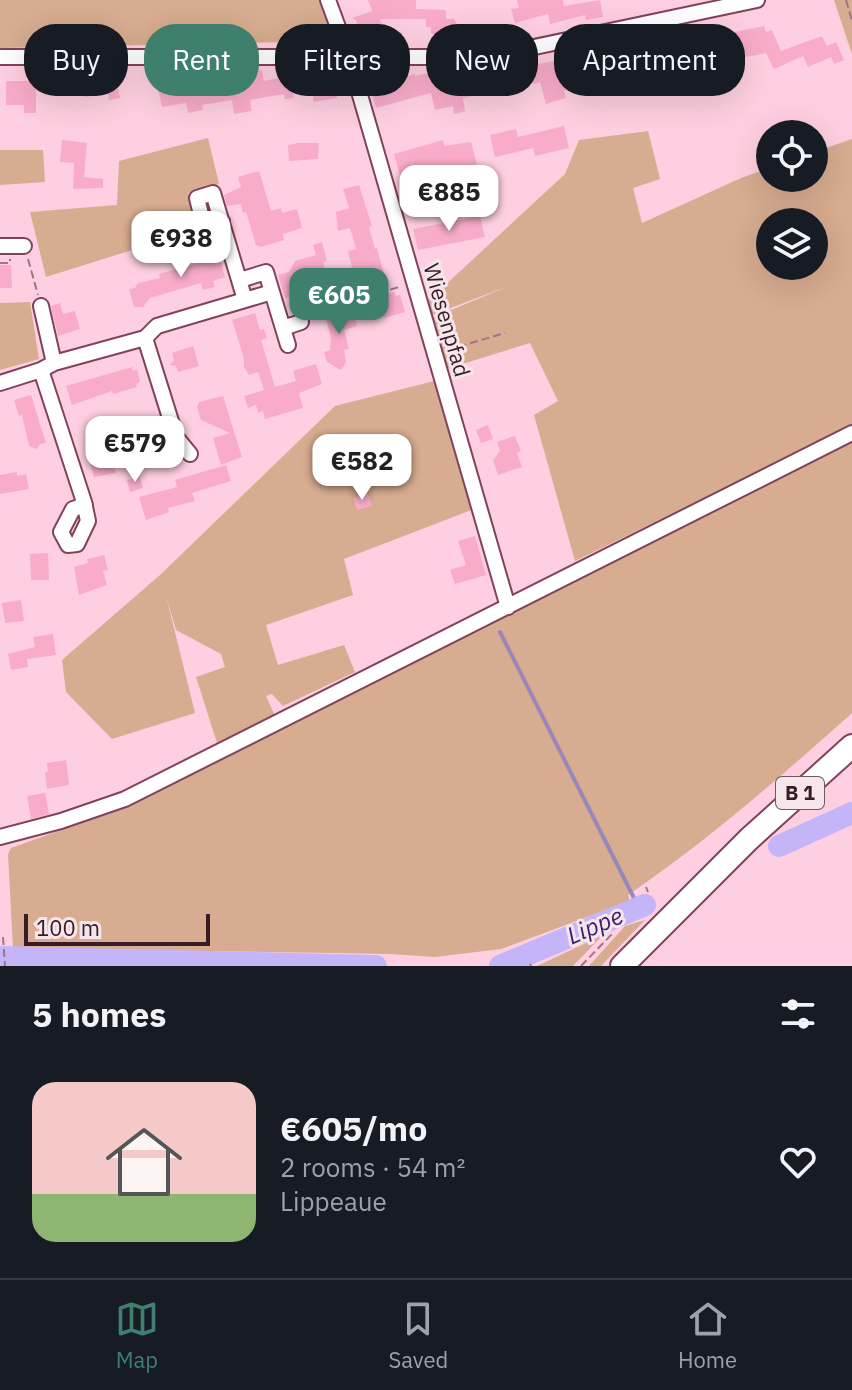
<!DOCTYPE html>
<meta charset="utf-8">
<style>
:root{--surface:#171b24;--page:#20242c;--text:#f1f3f6;--muted:#9ea1a6;--line:#363941;--accent:#3f7f6e}
body{margin:0;font-family:"IBM Plex Sans",sans-serif;background:var(--page);color:var(--text);height:100vh;display:flex;flex-direction:column;font-size:30px;white-space:nowrap}
*{box-sizing:border-box;margin:0}
p{font-size:26px;color:var(--muted)}
.icon{flex:none;width:44px;height:44px;fill:none;stroke:currentColor;stroke-width:2;stroke-linecap:round;stroke-linejoin:round}
.map{position:relative;height:966px;overflow:hidden}
.side{display:flex;flex-direction:column;background:var(--surface);flex:1}
.side>*{flex:none}
.top-card{position:absolute;left:24px;top:24px;width:804px;height:72px;display:flex;gap:16px}
.fabs{position:absolute;left:756px;top:120px;display:grid;gap:16px}
.fabs a{display:grid;place-items:center;width:72px;height:72px;border-radius:50%;background:var(--surface);box-shadow:0 8px 32px #0002;font-size:40px}
.scale{position:absolute;left:24px;bottom:20px;width:186px;box-sizing:border-box;padding-left:8px;border:4px solid #371b26;border-top:0;font-size:22px;line-height:28px;white-space:nowrap;color:#371b26;-webkit-text-stroke:6px #f6e6ec;paint-order:stroke}
.price{position:absolute;translate:-50% -68px;padding:0 18px;border-radius:16px;background:#fff;color:#222;font-size:26px;line-height:52px;filter:drop-shadow(0 2px 4px #0008)}
.price::after{content:'';position:absolute;left:50%;top:48px;width:24px;height:18px;margin-left:-12px;background:inherit;clip-path:polygon(0 0,100% 0,50% 100%)}
.price.active{background:var(--accent);color:#fff}
ul{padding:0;list-style:none}
li{display:flex;align-items:center;gap:24px;height:200px;padding:0 32px}
li span{display:grid;place-items:center;flex:none;width:224px;height:160px;border-radius:24px;color:#555}
li>.icon{margin-inline-start:auto}
span .icon{width:96px;height:96px;fill:#fffc;stroke-width:1}
li b{font-size:34px}
h2{display:flex;justify-content:space-between;align-items:center;height:96px;padding:0 32px;font-size:34px}
.pill{padding:0 28px;border-radius:32px;background:var(--surface);box-shadow:0 8px 32px #0002;font-size:28px;line-height:72px}
.pill.active{background:var(--accent);color:#fff}
.tab-bar{display:flex;justify-content:space-around;align-items:center;height:112px;border-top:2px solid var(--line);background:var(--surface);font-size:22px;color:var(--muted)}
.tab-bar a{display:grid;justify-items:center;gap:4px}
.tab-bar .active{color:var(--accent)}
.map>svg:first-child{display:block}
</style>
<div class="map">
<svg width="852" height="966" viewBox="0 0 852 966">
<rect width="100%" height="100%" fill="#fecfe0"/>
<path fill="#d7ac90" fill-rule="evenodd" d="M0 0H324L339 41 0 48Z
M834 0H852V54Z
M648 131 660 179 633 188 642 223 741 178 770 168V178H814V152L852 139V426L575 561 534 415 558 401 530 343 446 369 432 318 511 285 432 315 428 301 565 174 579 140ZM770 222H814V266H770Z
M208 138 219 184 188 193 196 230 46 277 30 212 117 205 119 161Z
M0 150H43L45 182 0 185Z
M30 302 39 359 0 370V303Z
M434 381 474 509 344 559 353 595 266 625 278 665 344 645 355 672 283 706 272 694 266 696 275 716 217 743 196 677 225 667 221 654 176 630 166 596 195 713 112 739 66 692 62 660 160 575 335 406Z
M852 440V713C779 778 709 840 628 895L630 901 501 949 435 957 390 954 13 948 8 854 11 848 120 809Z
M645 920 601 966H589L625 926Z
M603 935 573 966H537Z"/>
<g fill="none" stroke-linecap="round" stroke-linejoin="round">
<path stroke="#9a87ba" stroke-width="4" d="M500 632 639 908
M284 964 286 966"/>
<path stroke="#c4b5f9" stroke-width="22" d="M779 846 852 813
M0 957 376 966
M500 966 645 905"/>
</g>
<path fill="#f8acca" d="M368 0H416V9L446 10V19H454L457 24 454 35 431 34V27H426V19H380L382 24 360 31 356 20 352 18 372 11Z
M517 0H563L564 6 600 0 603 17 586 20 585 15 550 24 548 14 515 23 511 9 519 8Z
M764 26 766 32 772 30 781 51 822 36 827 46 836 42 844 60 834 64 831 57 808 67 803 56 774 69 766 53 741 58V61L692 71 696 86 686 88 680 65 669 67 667 52 677 50 676 42 710 33 711 37Z
M650 41 653 56 648 57 649 61 646 62 648 69 638 72 630 45Z
M601 49 605 52 612 50 617 75 603 77 593 74 591 57 597 56Z
M564 59 573 88 564 91 566 98 546 104 540 82 533 84 528 66Z
M262 70 264 81 306 72 308 83 292 86 294 98 285 99 284 94 250 100 252 111 234 114 232 100 202 105 203 110 188 113 186 103 162 107 158 87 170 85V89L198 84 199 89 238 82 237 78 251 76V72Z
M510 70 512 82 504 83 506 94 497 96 496 91 463 98 465 111 454 114 453 106 435 110 431 93 376 108 370 86 415 74V76L437 71 438 76 457 72 461 80Z
M115 73 120 98 109 100 108 94 84 97 83 86 92 84 91 77Z
M333 78 337 98 314 102 310 81Z
M6 81H36V113H24V105H6Z
M564 126 569 148 535 156 533 148 495 157 490 135 516 129 518 137Z
M62 140 87 143 84 177 103 179V188L73 189 74 163 60 162Z
M443 140 444 146 471 142 477 164 437 173V169L401 179 394 154Z
M298 143H319L318 159 289 161 288 145Z
M259 171 271 211 281 208 282 213 297 209 302 228 283 234 284 240 261 247 256 245 246 212 243 213 241 204 227 206 224 195 241 187 238 177Z
M359 185 372 226 369 227 375 249 377 248 386 281 348 292 355 279 348 251 356 249 350 228 338 231 336 212 349 208 343 189Z
M480 216 485 237 418 250 413 229Z
M322 242 327 261 323 263 325 269 307 275 312 291 285 298 278 275 289 272 295 261 316 255 313 245Z
M217 248 225 277 213 281 215 287 203 290 201 283 150 298 143 307H134L129 289 135 288 138 283 160 278 159 274 195 264 205 259 203 252Z
M0 265H11L12 288H0Z
M394 292 396 296 400 295 405 312 384 318 381 307 387 305 384 295Z
M60 303 63 314 75 311 80 329 58 336 51 306Z
M335 307 337 314 353 310 357 326 344 330 349 349 344 350 346 362 341 370 327 362 324 352 330 350 331 338 324 311Z
M255 313 260 330 264 329 267 338 261 340 275 387 296 381 293 371 316 364 322 384 299 393 303 408 265 419 263 411 258 413 256 405 248 408 244 396 264 390 258 372 249 375 244 367V358L232 320Z
M193 346 199 366 178 372 176 366 170 365 174 360 172 353Z
M132 367 133 371 137 369 140 382 136 384 137 387 113 394 112 391 72 405 66 386Z
M31 395 46 443 40 444 37 449 29 446 22 415 19 416 14 400Z
M223 396 242 457 221 465 213 438 230 433 201 420 197 407 199 402Z
M141 419 145 421 154 419 163 450 155 453 152 457 148 455 139 458 134 441 112 447 110 451 116 473 94 477 88 457 102 453 98 439 130 429 129 426 139 424Z
M488 425 493 439 481 443 476 430Z
M515 436 521 451 517 453 522 467 498 475 493 460 500 451 497 442Z
M226 465 231 481 192 493 195 501 168 508 169 512 146 520 139 497 177 487 175 480Z
M17 472V476L26 474 29 489 0 494V475Z
M140 477 143 488 130 492 127 480Z
M368 494 372 506 357 510 353 498Z
M475 536 486 575 455 584 450 570 466 565 458 541Z
M48 553 49 580H31L30 554Z
M104 555 108 570 103 571 107 585 79 595 74 567 88 563 87 559Z
M21 600 24 621 5 623 2 603Z
M53 634 56 655 27 659 28 667 11 670 8 654 35 647 33 637Z
M66 760 69 785 47 789 45 772H48L47 763Z
M45 793 49 814 31 819 27 796Z"/>
<g fill="none" stroke-linecap="round" stroke-linejoin="round">
<g stroke="#82415d" stroke-width="18">
<path id="minor" d="M328 0 349 57 508 607
M0 57H487L757 0
M222 221 204 227 197 198 213 193 245 300 272 292 288 345
M0 246H24
M240 280 266 272 272 292
M41 306 54 363
M283 328 301 322
M145 338 176 437 190 454
M41 370 84 502 88 521 77 544 68 545 61 532 73 509 85 505
M0 383 41 370 54 363 145 338 157 326 245 300
M0 837 61 821 125 799 852 433"/>
</g>
<g stroke="#82415d" stroke-width="26">
<path id="highway" d="M622 966 749 839 852 746"/>
</g>
<path stroke="#9c7684" stroke-width="2" stroke-dasharray="8 4" stroke-linecap="butt" d="M846 0 852 21
M28 259 38 295
M0 263H10V259
M310 314 399 287
M447 350 505 333
M646 887 648 892
M3 937 5 966
M530 964 531 966
M581 966 614 932"/>
<use href="#minor" stroke="#fff" stroke-width="14"/>
<use href="#highway" stroke="#fff" stroke-width="22"/>
</g>
<g text-anchor="middle" stroke-width="6" stroke-linejoin="round" paint-order="stroke">
<rect fill="#f6e6ec" stroke="#705861" stroke-width="2" x="776" y="777" width="48" height="32" rx="6"/>
<g font-size="20" font-weight="bold" fill="#371b26">
<text x="800" y="800">B 1</text>
</g>
<g font-size="22" fill="#371b26" stroke="#f6e6ec">
<text transform="translate(447 320) rotate(74)" y="8">Wiesenpfad</text>
</g>
<g font-size="24" font-style="italic" fill="#3a206d" stroke="#f6e6ec">
<text transform="translate(595 926) rotate(-23)" y="8">Lippe</text>
</g>
</g>
</svg>
<div class="fabs">
<a><svg class="icon" aria-label="locate" viewBox="0 0 24 24"><circle cx="12" cy="12" r="6"/><path d="M12 2v4M12 18v4M2 12h4M18 12h4"/></svg></a>
<a><svg class="icon" aria-label="layers" viewBox="0 0 24 24"><path d="M12 4l9 5-9 5-9-5zM3 14l9 5 9-5"/></svg></a>
</div>
<div class="scale">100 m</div>
<b class="price" style="left:449px;top:233px">€885</b>
<b class="price" style="left:181px;top:279px">€938</b>
<b class="price active" style="left:339px;top:336px">€605</b>
<b class="price" style="left:135px;top:484px">€579</b>
<b class="price" style="left:362px;top:502px">€582</b>
<div class="top-card">
<a class="pill">Buy</a>
<a class="pill active">Rent</a>
<a class="pill">Filters</a>
<a class="pill">New</a>
<a class="pill">Apartment</a>
</div>
</div>
<section class="side">
<h2>5 homes<svg class="icon" aria-label="filters" viewBox="0 0 24 24"><path d="M4 7h16M4 17h16"/><circle cx="9" cy="7" r="2"/><circle cx="15" cy="17" r="2"/></svg></h2>
<ul>
<li><span style="background:linear-gradient(#f6c9c9 70%,#8fb573 0)"><svg class="icon" aria-label="home" viewBox="0 0 24 24"><path d="M3 11l9-7 9 7M6 9v11h12V9"/></svg></span><div><b>€605/mo</b><p>2 rooms · 54 m²</p><p>Lippeaue</p></div><svg class="icon" aria-label="heart" viewBox="0 0 24 24"><path d="M12 20l-8-8c-3-5 5-10 8-4 3-6 11-1 8 4z"/></svg></li>
</ul>
</section>
<nav class="tab-bar">
<a class="active"><svg class="icon" aria-label="map" viewBox="0 0 24 24"><path d="M3 6l6-2 6 2 6-2v14l-6 2-6-2-6 2zM9 4v14M15 6v14"/></svg>Map</a>
<a><svg class="icon" aria-label="saved" viewBox="0 0 24 24"><path d="M7 4h10v16l-5-4-5 4z"/></svg>Saved</a>
<a><svg class="icon" aria-label="home" viewBox="0 0 24 24"><path d="M3 11l9-7 9 7M6 9v11h12V9"/></svg>Home</a>
</nav>
